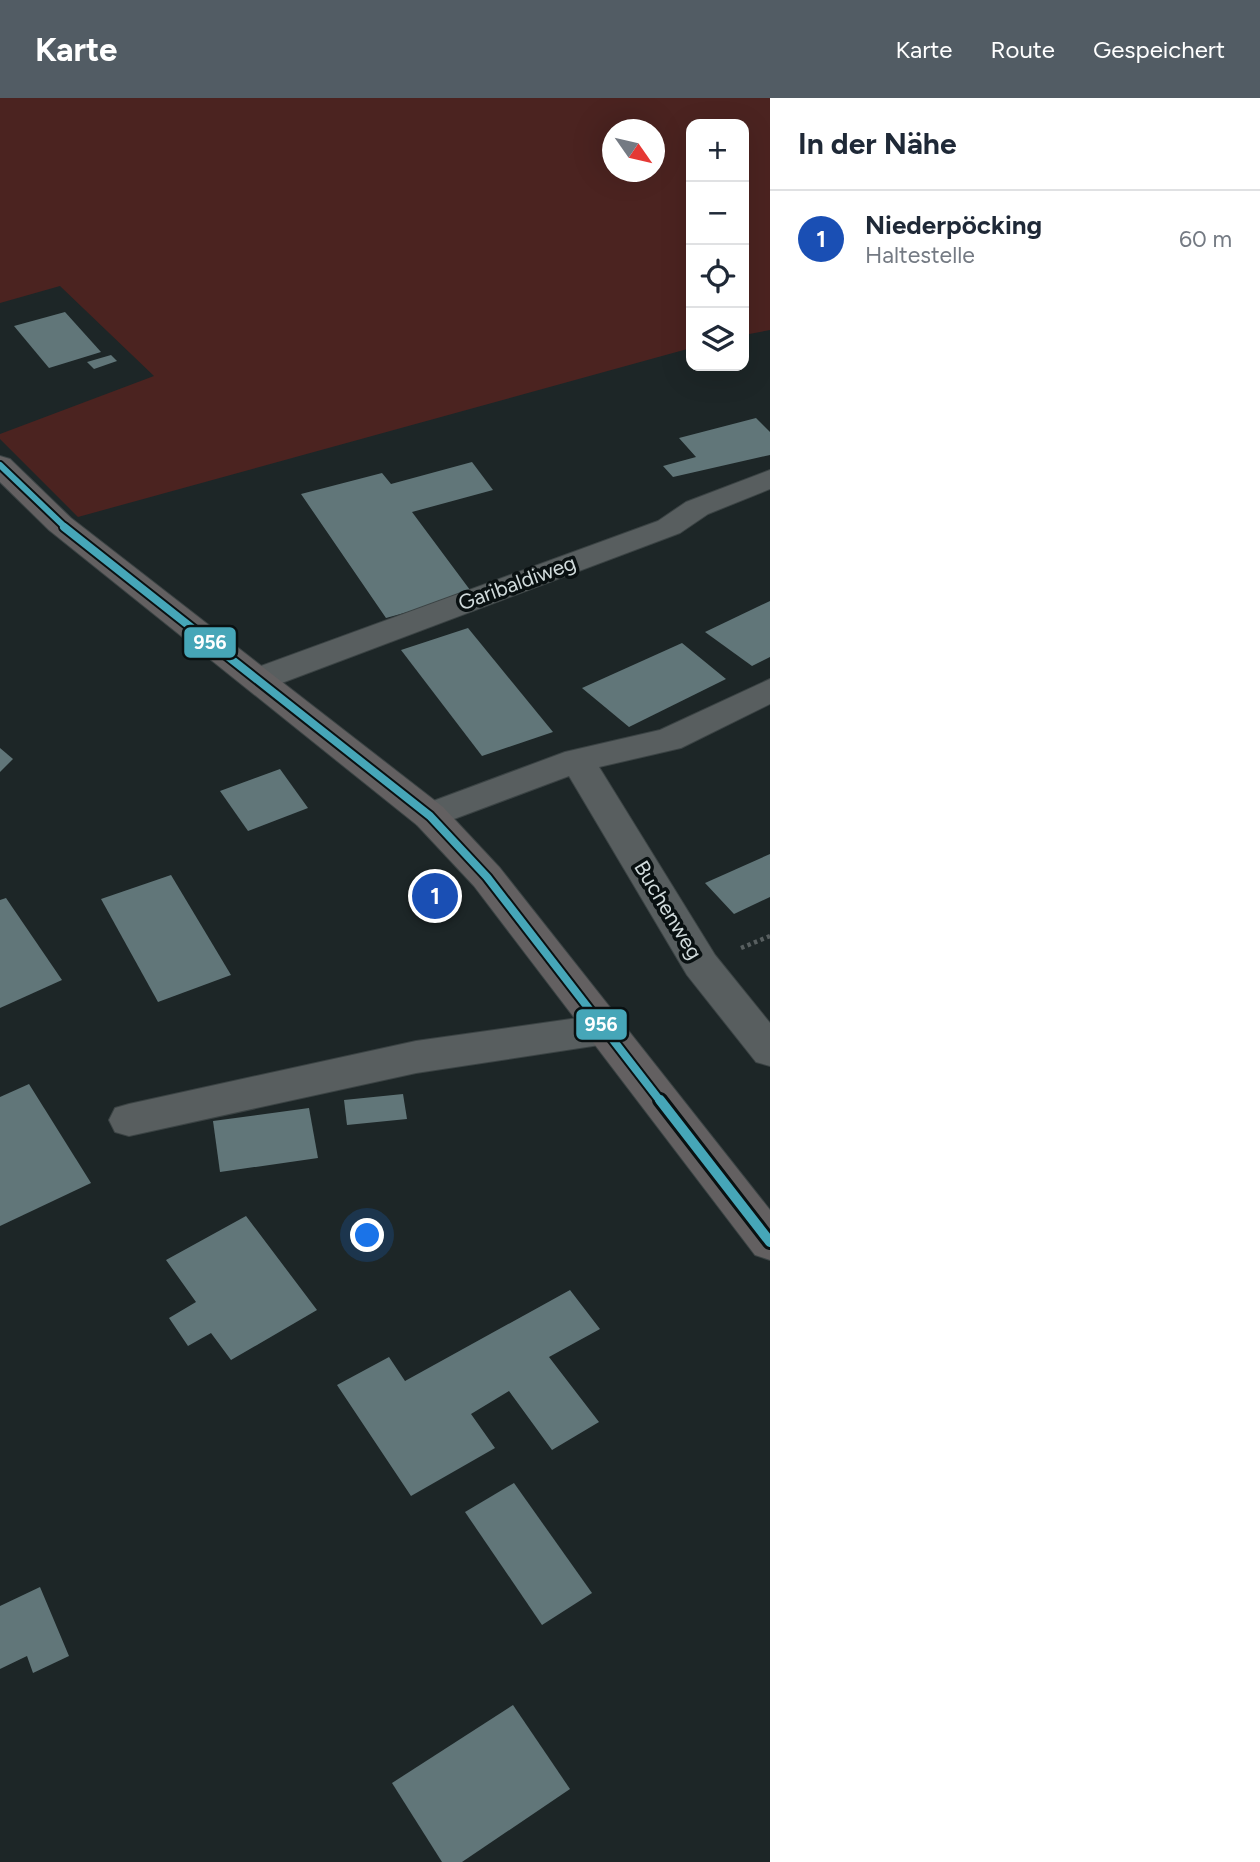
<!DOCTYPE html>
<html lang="de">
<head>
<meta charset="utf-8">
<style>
	body { margin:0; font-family:Figtree,sans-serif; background:#f6f6f7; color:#1f2937 }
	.controls { position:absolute; right:21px; top:21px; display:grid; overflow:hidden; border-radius:14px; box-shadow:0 7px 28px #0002 }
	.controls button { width:63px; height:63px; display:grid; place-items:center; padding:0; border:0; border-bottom:2px solid #e0e1e3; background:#fff; color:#1f2937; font:35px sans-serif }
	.compass { position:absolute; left:602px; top:21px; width:63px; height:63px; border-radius:50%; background:#fff; box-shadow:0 7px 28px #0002; rotate:124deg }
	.you { position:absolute; left:368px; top:1138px; width:24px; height:24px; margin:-18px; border:5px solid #fff; border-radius:50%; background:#1a73e8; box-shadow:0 0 0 10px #1a73e833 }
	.badge { display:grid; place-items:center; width:46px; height:46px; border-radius:50%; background:#525c64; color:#fff; font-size:23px; font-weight:700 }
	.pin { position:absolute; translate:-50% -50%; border:4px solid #fff; box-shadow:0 2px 7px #0006 }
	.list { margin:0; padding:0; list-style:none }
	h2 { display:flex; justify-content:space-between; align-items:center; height:91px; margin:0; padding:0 28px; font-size:30px }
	h2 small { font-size:23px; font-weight:400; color:#747a83 }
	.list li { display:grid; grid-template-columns:46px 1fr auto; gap:21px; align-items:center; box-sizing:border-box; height:98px; padding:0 28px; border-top:2px solid #e0e1e3 }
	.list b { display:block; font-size:26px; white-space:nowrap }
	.list p { margin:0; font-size:23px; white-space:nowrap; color:#747a83 }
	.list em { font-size:23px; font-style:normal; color:#747a83 }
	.icon { flex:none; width:38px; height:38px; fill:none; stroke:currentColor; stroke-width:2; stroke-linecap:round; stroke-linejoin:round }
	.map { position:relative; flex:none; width:770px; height:1764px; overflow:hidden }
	header { display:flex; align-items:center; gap:42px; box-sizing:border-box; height:98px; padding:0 35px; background:#525c64; color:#fff }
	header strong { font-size:33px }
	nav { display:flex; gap:38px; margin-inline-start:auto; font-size:24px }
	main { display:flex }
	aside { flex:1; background:#fff }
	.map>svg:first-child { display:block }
	.green { fill:#4b2320; fill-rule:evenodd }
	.building { fill:#617679 }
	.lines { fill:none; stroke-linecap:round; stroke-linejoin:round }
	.minor-casing { stroke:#3b4344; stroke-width:2 }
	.major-casing { stroke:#3b4344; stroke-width:2 }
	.path { stroke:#585f60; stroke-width:4.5; stroke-dasharray:3.5 3.5; stroke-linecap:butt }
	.minor { fill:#585e5f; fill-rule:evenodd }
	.major { fill:#636061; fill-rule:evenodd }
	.bus-1-far2-casing { stroke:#091011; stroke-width:10 }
	.bus-1-far1-casing { stroke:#091011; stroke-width:12 }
	.bus-1-casing { stroke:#091011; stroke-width:16 }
	.bus-1-far2 { stroke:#46a6b8; stroke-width:6 }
	.bus-1-far1 { stroke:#46a6b8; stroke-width:8 }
	.bus-1 { stroke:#46a6b8; stroke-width:10 }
	.labels { text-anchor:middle; stroke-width:7; stroke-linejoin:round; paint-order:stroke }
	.street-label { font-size:21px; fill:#d0dadb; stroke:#091011 }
	.line-badge { stroke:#091011; stroke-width:2.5 }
	.badge-label { font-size:19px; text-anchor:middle; font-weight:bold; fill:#fff }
</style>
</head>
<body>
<header>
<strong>Karte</strong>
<nav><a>Karte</a><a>Route</a><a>Gespeichert</a></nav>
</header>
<main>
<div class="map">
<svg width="770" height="1764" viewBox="0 0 770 1764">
	<rect width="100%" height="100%" fill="#1d2627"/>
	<!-- green -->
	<path class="green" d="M0 0H770V232L744 237V26H691V250L78 419 0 341V336L154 278 60 188 0 205ZM612 32H654V74H612Z"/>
	<!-- building -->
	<g class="building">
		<polygon points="65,214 101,254 49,270 14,228"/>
		<polygon points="111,257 117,263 94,271 87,264"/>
		<polygon points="756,320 770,334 770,357 673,379 663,368 696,359 679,340"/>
		<polygon points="472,364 493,392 412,414 473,496 386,520 301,396 382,375 391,386"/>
		<polygon points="770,503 770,559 752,568 705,534"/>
		<polygon points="468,530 553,634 482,658 401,552"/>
		<polygon points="682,545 726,581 629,629 582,590"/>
		<polygon points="0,650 13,661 0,674"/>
		<polygon points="280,671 308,710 248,733 220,693"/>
		<polygon points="770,756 770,799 734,816 705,785"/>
		<polygon points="171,777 231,877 158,904 101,801"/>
		<polygon points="6,800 62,882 0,910 0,802"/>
		<polygon points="29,986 91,1085 0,1128 0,999"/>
		<polygon points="403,996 407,1021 347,1027 344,1002"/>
		<polygon points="309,1010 318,1060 220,1074 213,1023"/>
		<polygon points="246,1118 317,1212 231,1262 211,1235 188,1248 169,1220 196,1204 166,1162"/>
		<polygon points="570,1192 600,1231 549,1259 599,1324 552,1352 509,1293 471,1316 495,1350 411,1398 337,1287 389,1259 405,1283"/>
		<polygon points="514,1385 592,1495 542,1527 465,1414"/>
		<polygon points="40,1489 69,1558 33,1575 27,1558 0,1571 0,1508"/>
		<polygon points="513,1607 570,1691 462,1764 442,1764 392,1685"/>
	</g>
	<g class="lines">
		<!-- minor casing -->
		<g class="minor-casing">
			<g id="minor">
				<polygon points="770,372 770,391 708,416 680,435 271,589 259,592 247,589 242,581 247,573 658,423 686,404"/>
				<polygon points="770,581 770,606 681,650 599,669 715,857 770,925 770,968 756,964 687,877 569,678 430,730 417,727 412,718 417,709 565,654 660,632"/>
				<polygon points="606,916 620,920 626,931 620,942 606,946 416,975 129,1038 115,1034 109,1022 115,1010 129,1006 416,943"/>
			</g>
		</g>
		<!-- major casing -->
		<g class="major-casing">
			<polygon id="major" points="0,358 10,361 71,420 443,709 500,770 770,1112 770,1162 755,1157 474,788 417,727 49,432 0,384"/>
		</g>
		<!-- path -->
		<polyline class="path" points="741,850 770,838"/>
		<!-- minor -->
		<use href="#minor" class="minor"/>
		<!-- major -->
		<use href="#major" class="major"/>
		<!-- bus-1-far2 casing -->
		<g class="bus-1-far2-casing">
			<polyline id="bus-1-far2" points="0,367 67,431"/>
		</g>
		<!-- bus-1-far1 casing -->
		<g class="bus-1-far1-casing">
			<polyline id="bus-1-far1" points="64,429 430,718 487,779 661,1004"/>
		</g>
		<!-- bus-1 casing -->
		<g class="bus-1-casing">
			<polyline id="bus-1" points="660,1002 770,1144"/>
		</g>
		<!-- bus-1-far2 -->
		<use href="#bus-1-far2" class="bus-1-far2"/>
		<!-- bus-1-far1 -->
		<use href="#bus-1-far1" class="bus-1-far1"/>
		<!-- bus-1 -->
		<use href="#bus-1" class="bus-1"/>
	</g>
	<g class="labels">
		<!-- street labels -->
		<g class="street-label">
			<text transform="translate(517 485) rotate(-20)" y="7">Garibaldiweg</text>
			<text transform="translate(668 812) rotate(59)" y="7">Buchenweg</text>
		</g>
	</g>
	<g class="line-badge">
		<rect x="183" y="528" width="54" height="33" rx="7" fill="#46a6b8"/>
		<rect x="575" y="910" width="53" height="33" rx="7" fill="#46a6b8"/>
	</g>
	<g class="badge-label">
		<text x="210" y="551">956</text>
		<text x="601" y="933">956</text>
	</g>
</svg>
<div class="controls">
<button>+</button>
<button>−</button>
<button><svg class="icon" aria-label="locate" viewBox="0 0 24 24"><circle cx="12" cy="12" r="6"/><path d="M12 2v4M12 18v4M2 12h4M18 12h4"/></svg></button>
<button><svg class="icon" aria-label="layers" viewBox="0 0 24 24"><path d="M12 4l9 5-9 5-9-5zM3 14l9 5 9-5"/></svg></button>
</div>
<svg class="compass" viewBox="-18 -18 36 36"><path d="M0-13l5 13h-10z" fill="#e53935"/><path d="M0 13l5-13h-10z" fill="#747a83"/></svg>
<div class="you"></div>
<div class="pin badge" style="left:435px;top:798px;background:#1a4fb4">1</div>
</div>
<aside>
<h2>In der Nähe<small></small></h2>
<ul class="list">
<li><span class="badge" style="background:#1a4fb4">1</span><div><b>Niederpöcking</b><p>Haltestelle</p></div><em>60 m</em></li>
</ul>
</aside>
</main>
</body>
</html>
